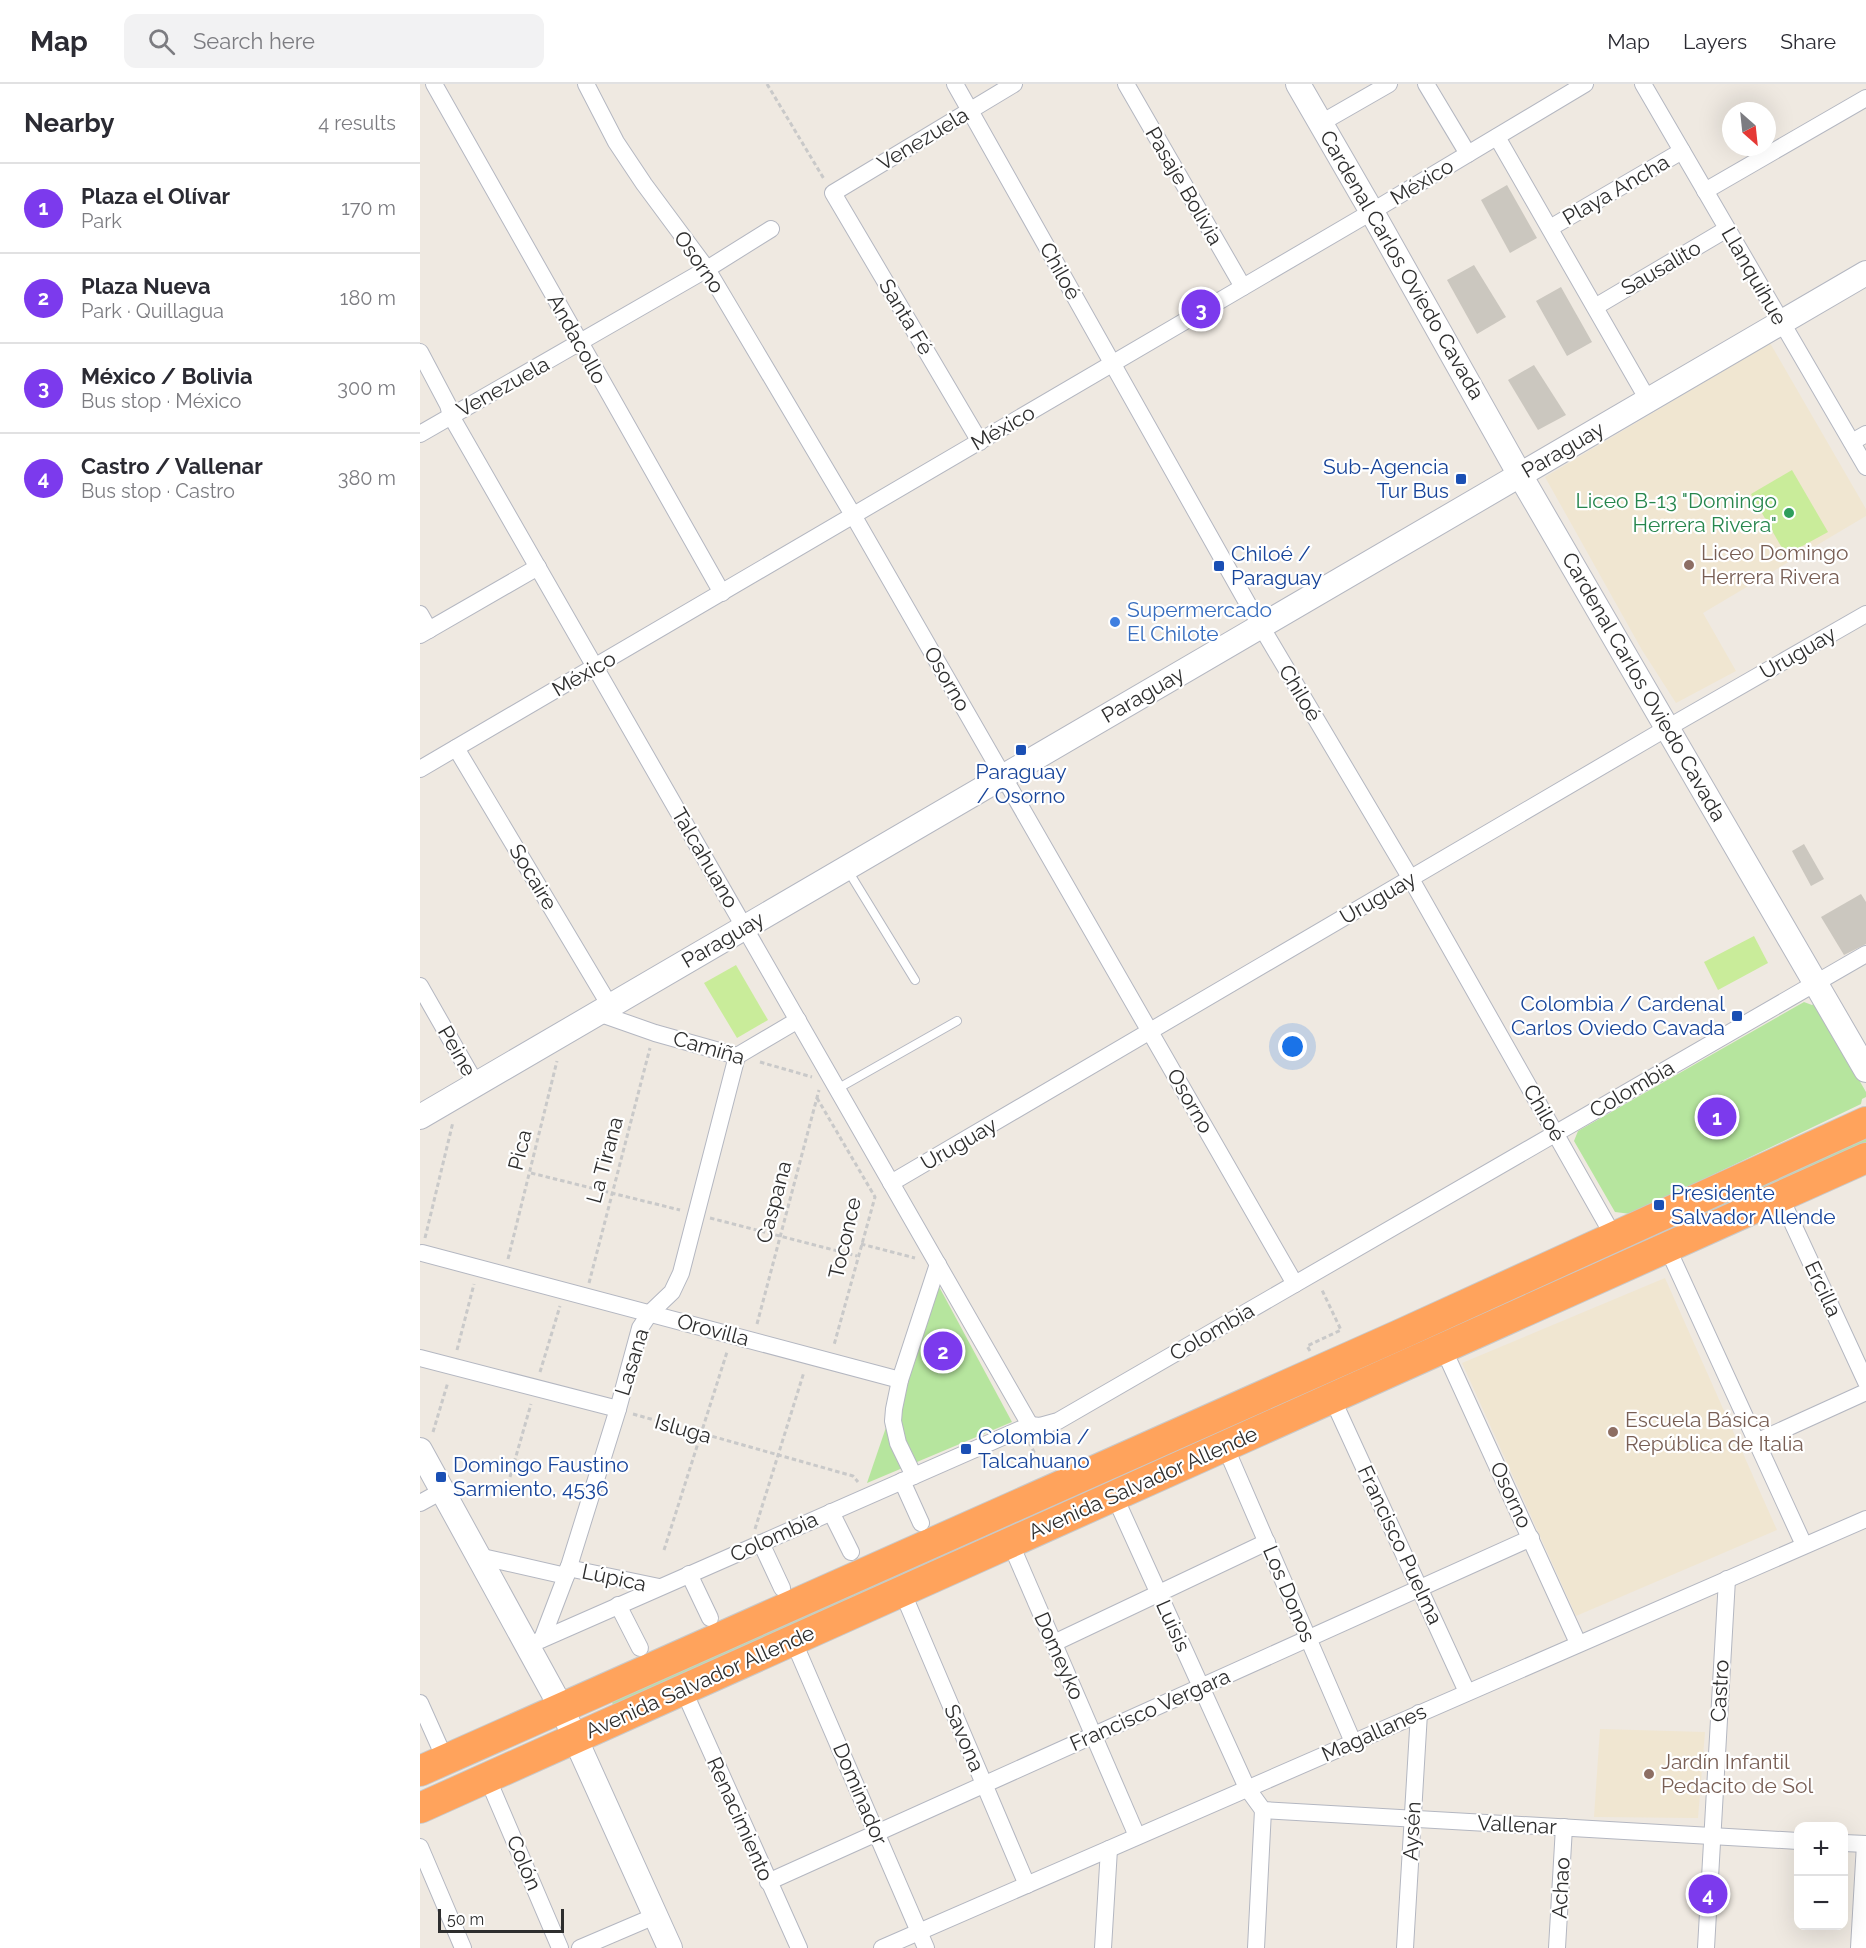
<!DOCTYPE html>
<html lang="en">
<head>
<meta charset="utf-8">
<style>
	body { margin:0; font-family:Raleway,sans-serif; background:#f2f2f3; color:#2b2b33 }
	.controls { position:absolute; right:18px; bottom:18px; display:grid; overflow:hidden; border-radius:12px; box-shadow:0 6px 24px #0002 }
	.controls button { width:54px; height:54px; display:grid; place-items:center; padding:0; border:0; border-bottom:2px solid #e1e1e2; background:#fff; color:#2b2b33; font:30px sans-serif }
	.compass { position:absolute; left:1302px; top:18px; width:54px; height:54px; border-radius:50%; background:#fff; box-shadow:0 6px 24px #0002; rotate:153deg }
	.scale { position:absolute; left:18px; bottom:15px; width:126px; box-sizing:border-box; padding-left:6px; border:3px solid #2e2e2e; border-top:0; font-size:16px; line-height:21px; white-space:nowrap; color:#2e2e2e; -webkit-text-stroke:4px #fff; paint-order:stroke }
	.you { position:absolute; left:873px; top:963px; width:21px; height:21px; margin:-15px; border:4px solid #fff; border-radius:50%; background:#1a73e8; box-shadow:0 0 0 9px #1a73e833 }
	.badge { display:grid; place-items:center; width:39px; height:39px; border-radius:50%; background:#7c3aed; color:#fff; font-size:20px; font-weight:700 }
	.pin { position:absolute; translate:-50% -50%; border:3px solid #fff; box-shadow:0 2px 6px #0006 }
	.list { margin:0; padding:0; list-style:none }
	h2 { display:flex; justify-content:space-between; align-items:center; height:78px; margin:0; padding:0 24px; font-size:26px }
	h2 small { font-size:20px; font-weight:400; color:#7c7c81 }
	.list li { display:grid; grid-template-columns:39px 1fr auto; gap:18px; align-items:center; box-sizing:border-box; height:90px; padding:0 24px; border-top:2px solid #e1e1e2 }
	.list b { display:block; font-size:22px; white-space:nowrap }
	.list p { margin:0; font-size:20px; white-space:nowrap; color:#7c7c81 }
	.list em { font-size:20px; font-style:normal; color:#7c7c81 }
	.icon { flex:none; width:33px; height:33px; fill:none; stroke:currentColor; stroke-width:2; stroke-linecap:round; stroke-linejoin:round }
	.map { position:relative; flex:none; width:1446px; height:1864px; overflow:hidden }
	header { display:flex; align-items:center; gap:36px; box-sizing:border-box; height:84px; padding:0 30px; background:#fff; border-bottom:2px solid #e1e1e2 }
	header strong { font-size:28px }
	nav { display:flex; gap:33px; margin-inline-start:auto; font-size:21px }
	.search { width:420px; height:54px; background:#f2f2f3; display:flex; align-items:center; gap:15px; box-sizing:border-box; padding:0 21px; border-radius:12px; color:#7c7c81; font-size:22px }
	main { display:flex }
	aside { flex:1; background:#fff }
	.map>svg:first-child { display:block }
	.education { fill:#f0e6d1 }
	.green { fill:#b6e59e }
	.pitch { fill:#c9ec9a }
	.building { fill:#cbc7bf }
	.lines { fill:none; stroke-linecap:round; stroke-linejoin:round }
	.lane-casing { stroke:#b4b7c1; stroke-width:10 }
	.street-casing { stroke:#b4b7c1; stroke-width:18 }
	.secondary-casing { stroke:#b4b7c1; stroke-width:26 }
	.highway-casing { stroke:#c9c9c9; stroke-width:32 }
	.path { stroke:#c9c9c9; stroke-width:3; stroke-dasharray:4.5 3; stroke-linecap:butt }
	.lane { stroke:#fff; stroke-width:8 }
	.street { stroke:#fff; stroke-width:16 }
	.secondary { stroke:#fff; stroke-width:24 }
	.highway { stroke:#ffa35c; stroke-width:30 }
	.transit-dot { fill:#1a4fb4; stroke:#fff; stroke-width:2 }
	.leisure-dot { fill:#2e9e5b; stroke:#fff; stroke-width:2 }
	.education-dot { fill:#8d6e63; stroke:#fff; stroke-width:2 }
	.shop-dot { fill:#3f7fe0; stroke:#fff; stroke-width:2 }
	.labels { text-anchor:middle; stroke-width:4.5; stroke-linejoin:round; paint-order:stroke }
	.street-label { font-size:21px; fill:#2e2e2e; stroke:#fff }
	.transit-label { font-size:21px; fill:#164399; stroke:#fff; text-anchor:start }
	.leisure-label { font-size:21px; fill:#27864d; stroke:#fff; text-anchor:end }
	.education-label { font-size:21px; fill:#785e54; stroke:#fff; text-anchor:start }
	.shop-label { font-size:21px; fill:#366cbe; stroke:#fff; text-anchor:start }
</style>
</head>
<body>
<header>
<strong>Map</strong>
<div class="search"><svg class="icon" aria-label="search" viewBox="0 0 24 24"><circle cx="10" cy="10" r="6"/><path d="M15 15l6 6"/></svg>Search here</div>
<nav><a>Map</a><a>Layers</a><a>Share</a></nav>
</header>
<main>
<aside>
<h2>Nearby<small>4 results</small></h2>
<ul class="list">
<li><span class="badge">1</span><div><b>Plaza el Olívar</b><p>Park</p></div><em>170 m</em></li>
<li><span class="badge">2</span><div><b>Plaza Nueva</b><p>Park · Quillagua</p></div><em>180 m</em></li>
<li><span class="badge">3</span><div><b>México / Bolivia</b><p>Bus stop · México</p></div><em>300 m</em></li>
<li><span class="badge">4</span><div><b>Castro / Vallenar</b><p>Bus stop · Castro</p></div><em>380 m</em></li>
</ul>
</aside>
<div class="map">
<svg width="1446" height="1864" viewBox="0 0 1446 1864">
	<rect width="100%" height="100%" fill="#efe9e1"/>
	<!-- education -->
	<g class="education">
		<polygon points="1350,259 1446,425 1446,432 1283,529 1316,587 1256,619 1222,566 1125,393"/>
		<polygon points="1245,1194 1357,1446 1156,1532 1042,1279"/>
		<polygon points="1180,1645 1285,1648 1278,1734 1174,1733"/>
	</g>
	<!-- green -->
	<g class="green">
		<polygon points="1384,918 1392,921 1395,919 1446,1008 1446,1013 1442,1015 1441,1020 1211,1130 1195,1128 1154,1057 1158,1047"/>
		<polygon points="1446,1053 1446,1062 194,1623 190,1614"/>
		<polygon points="516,1197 592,1338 447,1399"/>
	</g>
	<!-- pitch -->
	<g class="pitch">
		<polygon points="1372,386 1408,448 1366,471 1331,410"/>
		<polygon points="1334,852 1348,879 1298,906 1284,878"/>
		<polygon points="316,881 348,936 317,954 284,899"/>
	</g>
	<!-- building -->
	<g class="building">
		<polygon points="1087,101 1117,154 1090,169 1061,116"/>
		<polygon points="1054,181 1086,233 1057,250 1027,196"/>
		<polygon points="1141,203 1172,258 1147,272 1116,217"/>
		<polygon points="1114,281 1146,331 1118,346 1088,296"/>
		<polygon points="1384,760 1404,795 1391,802 1372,767"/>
		<polygon points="1441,810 1446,818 1446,860 1424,871 1401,833"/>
	</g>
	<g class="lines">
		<!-- lane casing -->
		<g class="lane-casing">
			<g id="lane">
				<polyline points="427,785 495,896"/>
				<polyline points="417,1005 537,937"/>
			</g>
		</g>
		<!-- street casing -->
		<g class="street-casing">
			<g id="street">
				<polyline points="14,0 302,509"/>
				<polyline points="166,0 196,58 224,100 287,185 433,431 875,1200"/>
				<polyline points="535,0 829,522 991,795 1194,1153"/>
				<polyline points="706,0 823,203"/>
				<polyline points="1006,0 1048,70"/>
				<polyline points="1223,0 1446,383"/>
				<polyline points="901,39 969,0"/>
				<polyline points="1077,53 1228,316"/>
				<polyline points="1285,107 1446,14"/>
				<polyline points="1130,144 1262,67"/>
				<polyline points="1175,223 1307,145"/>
				<polyline points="0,268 28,321 31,332 610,1341"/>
				<polyline points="0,350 287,185 351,145"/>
				<polyline points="560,358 413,109 594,0"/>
				<polyline points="1432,358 1446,350"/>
				<polyline points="0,530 9,546"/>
				<polyline points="0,551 118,483"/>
				<polyline points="36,664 190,922"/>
				<polyline points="0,685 941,134 1165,0"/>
				<polyline points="0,902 56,1000"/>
				<polyline points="178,929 235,949 317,972"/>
				<polyline points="471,1099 1235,651 1446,530"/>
				<polyline points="1360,1112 1446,1298"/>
				<polyline points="1247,1163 1384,1461"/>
				<polyline points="2,1169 480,1296"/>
				<polyline points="1023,1264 1158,1559"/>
				<polyline points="0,1274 198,1325"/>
				<polyline points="912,1314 1047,1608"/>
				<polyline points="1336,1358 1446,1308"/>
				<polyline points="805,1362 933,1658"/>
				<polyline points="494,1392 478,1359 473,1337 474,1325 480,1296 518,1180"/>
				<polyline points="482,1397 501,1439"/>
				<polyline points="694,1411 827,1704 843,1726 1378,1757"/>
				<polyline points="0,1419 22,1407"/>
				<polyline points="411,1428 431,1468"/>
				<polyline points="590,1458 717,1752"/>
				<polyline points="341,1459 362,1504"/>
				<polyline points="58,1472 146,1492"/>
				<polyline points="148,1484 239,1503"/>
				<polyline points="269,1490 290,1534"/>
				<polyline points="482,1507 607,1801"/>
				<polyline points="198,1521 220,1564"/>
				<polyline points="122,1555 146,1492 198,1325 220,1244 230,1229 252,1208 261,1189 317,972 378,936"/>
				<polyline points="373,1556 506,1864"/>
				<polyline points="634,1559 847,1458"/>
				<polyline points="107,1562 610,1341 620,1342 638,1337 1446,870"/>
				<polyline points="263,1605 379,1864"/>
				<polyline points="0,1619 25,1675"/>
				<polyline points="67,1693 140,1864"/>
				<polyline points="1424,1759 1446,1760"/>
				<polyline points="0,1763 43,1864"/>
				<polyline points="348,1798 1111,1454"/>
				<polyline points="160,1864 235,1832"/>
				<polyline points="462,1864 1446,1435"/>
				<polyline points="683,1864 689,1765"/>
				<polyline points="836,1864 843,1726"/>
				<polyline points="985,1864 999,1629"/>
				<polyline points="1137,1864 1144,1743"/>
				<polyline points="1286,1864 1307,1495"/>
				<polyline points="1439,1864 1445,1760"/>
			</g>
		</g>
		<!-- secondary casing -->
		<g class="secondary-casing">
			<g id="secondary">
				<polyline points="878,0 952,128 1100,391 1446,986"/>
				<polyline points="0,1033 1446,189"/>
				<polyline points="0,1366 141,1623 250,1864"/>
			</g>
		</g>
		<!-- highway casing -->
		<g class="highway-casing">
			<g id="highway">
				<polyline points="0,1687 979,1251 1446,1038"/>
				<polyline points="0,1724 1446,1074"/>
			</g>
		</g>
		<!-- path -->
		<g class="path">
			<polyline points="347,0 404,95"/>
			<polyline points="340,978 392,993"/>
			<polyline points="397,1014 455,1113 414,1261"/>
			<polyline points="111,1089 260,1126"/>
			<polyline points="290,1134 437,1172"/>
			<polyline points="5,1154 33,1038"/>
			<polyline points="441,1160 495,1174"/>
			<polyline points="88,1175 137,977"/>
			<polyline points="169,1199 230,964"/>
			<polyline points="337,1240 399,1006"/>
			<polyline points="37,1266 54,1200"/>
			<polyline points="890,1267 887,1262 921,1246 901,1204"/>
			<polyline points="120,1288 140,1222"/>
			<polyline points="213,1330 433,1392 438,1398"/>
			<polyline points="13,1348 28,1298"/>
			<polyline points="609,1358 622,1384"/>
			<polyline points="90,1393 111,1320"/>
			<polyline points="335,1445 384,1288"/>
			<polyline points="244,1466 307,1268"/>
		</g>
		<!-- lane -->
		<use href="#lane" class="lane"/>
		<!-- street -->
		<use href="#street" class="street"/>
		<!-- secondary -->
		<use href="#secondary" class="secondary"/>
		<!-- highway -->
		<use href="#highway" class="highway"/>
	</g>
	<!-- markers -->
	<g class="transit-dot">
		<rect x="1035" y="389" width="12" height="12" rx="3"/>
		<rect x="793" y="476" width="12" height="12" rx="3"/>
		<rect x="595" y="660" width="12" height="12" rx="3"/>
		<rect x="1311" y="926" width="12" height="12" rx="3"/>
		<rect x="1233" y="1115" width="12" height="12" rx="3"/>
		<rect x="540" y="1359" width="12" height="12" rx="3"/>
		<rect x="15" y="1387" width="12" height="12" rx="3"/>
	</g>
	<circle class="leisure-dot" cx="1369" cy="429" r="6"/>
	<g class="education-dot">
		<circle cx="1269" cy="481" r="6"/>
		<circle cx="1193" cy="1348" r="6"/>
		<circle cx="1229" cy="1690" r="6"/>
	</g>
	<circle class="shop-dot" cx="695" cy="538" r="6"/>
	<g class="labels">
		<!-- street labels -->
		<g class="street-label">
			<text transform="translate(503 55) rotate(-31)" y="7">Venezuela</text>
			<text transform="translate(1002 98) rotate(-31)" y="7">México</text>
			<text transform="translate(764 102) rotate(60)" y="7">Pasaje Bolivia</text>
			<text transform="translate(1196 106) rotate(-30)" y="7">Playa Ancha</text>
			<text transform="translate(279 178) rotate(55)" y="7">Osorno</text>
			<text transform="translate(982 181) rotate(60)" y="7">Cardenal Carlos Oviedo Cavada</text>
			<text transform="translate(1241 184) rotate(-30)" y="7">Sausalito</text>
			<text transform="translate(640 187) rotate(61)" y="7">Chiloé</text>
			<text transform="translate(1334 192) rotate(60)" y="7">Llanquihue</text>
			<text transform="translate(486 233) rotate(59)" y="7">Santa Fé</text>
			<text transform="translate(157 255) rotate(61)" y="7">Andacollo</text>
			<text transform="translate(83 303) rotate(-29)" y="7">Venezuela</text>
			<text transform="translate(583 344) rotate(-30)" y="7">México</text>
			<text transform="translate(1143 366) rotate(-30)" y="7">Paraguay</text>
			<text transform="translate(1378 569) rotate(-30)" y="7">Uruguay</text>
			<text transform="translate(164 590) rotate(-30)" y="7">México</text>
			<text transform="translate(527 595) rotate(60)" y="7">Osorno</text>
			<text transform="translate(1224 603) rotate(60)" y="7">Cardenal Carlos Oviedo Cavada</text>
			<text transform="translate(880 609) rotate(59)" y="7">Chiloé</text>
			<text transform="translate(723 611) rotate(-30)" y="7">Paraguay</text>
			<text transform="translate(285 774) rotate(60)" y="7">Talcahuano</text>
			<text transform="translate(113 793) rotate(59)" y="7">Socaire</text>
			<text transform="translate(958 814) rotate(-30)" y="7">Uruguay</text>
			<text transform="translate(303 856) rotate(-30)" y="7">Paraguay</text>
			<text transform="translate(289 964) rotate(16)" y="7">Camiña</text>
			<text transform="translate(37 967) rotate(60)" y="7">Peine</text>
			<text transform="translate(1212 1005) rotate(-30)" y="7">Colombia</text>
			<text transform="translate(770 1017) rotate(60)" y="7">Osorno</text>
			<text transform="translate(1124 1029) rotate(60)" y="7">Chiloé</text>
			<text transform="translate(539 1060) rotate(-30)" y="7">Uruguay</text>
			<text transform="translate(100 1066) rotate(-76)" y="7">Pica</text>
			<text transform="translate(185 1076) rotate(-75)" y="7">La Tirana</text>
			<text transform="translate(354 1118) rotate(-75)" y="7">Caspana</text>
			<text transform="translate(425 1154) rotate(-77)" y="7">Toconce</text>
			<text transform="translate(1403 1205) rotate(65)" y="7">Ercilla</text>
			<text transform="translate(293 1246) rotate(15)" y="7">Orovilla</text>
			<text transform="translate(792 1248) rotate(-30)" y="7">Colombia</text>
			<text transform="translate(212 1278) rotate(-73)" y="7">Lasana</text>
			<text transform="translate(263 1345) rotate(16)" y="7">Isluga</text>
			<text transform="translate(723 1399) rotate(-24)" y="7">Avenida Salvador Allende</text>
			<text transform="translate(1091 1411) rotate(65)" y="7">Osorno</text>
			<text transform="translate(354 1453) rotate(-24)" y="7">Colombia</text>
			<text transform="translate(980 1461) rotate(65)" y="7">Francisco Puelma</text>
			<text transform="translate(194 1494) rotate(12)" y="7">Lúpica</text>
			<text transform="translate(869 1510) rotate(67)" y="7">Los Donos</text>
			<text transform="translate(753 1542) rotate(66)" y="7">Luisis</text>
			<text transform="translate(639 1572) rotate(66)" y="7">Domeyko</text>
			<text transform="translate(280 1598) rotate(-24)" y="7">Avenida Salvador Allende</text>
			<text transform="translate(1300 1607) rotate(-87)" y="7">Castro</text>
			<text transform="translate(730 1626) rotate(-24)" y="7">Francisco Vergara</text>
			<text transform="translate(954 1649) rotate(-24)" y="7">Magallanes</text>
			<text transform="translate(544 1654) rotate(67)" y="7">Savona</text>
			<text transform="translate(440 1710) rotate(67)" y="7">Dominador</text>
			<text transform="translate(320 1735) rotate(66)" y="7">Renacimiento</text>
			<text transform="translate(1097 1741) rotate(3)" y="7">Vallenar</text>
			<text transform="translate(992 1747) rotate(-87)" y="7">Aysén</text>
			<text transform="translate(104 1779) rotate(67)" y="7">Colón</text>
			<text transform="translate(1141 1804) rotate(-87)" y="7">Achao</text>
		</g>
		<!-- transit labels -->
		<g class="transit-label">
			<text x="1029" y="390" text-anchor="end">Sub-Agencia<tspan x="1029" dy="24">Tur Bus</tspan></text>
			<text x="811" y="477">Chiloé /<tspan x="811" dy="24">Paraguay</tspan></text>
			<text x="601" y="695" text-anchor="middle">Paraguay<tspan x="601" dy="24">/ Osorno</tspan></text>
			<text x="1305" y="927" text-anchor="end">Colombia / Cardenal<tspan x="1305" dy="24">Carlos Oviedo Cavada</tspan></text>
			<text x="1251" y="1116">Presidente<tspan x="1251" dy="24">Salvador Allende</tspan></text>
			<text x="558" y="1360">Colombia /<tspan x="558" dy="24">Talcahuano</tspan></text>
			<text x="33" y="1388">Domingo Faustino<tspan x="33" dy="24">Sarmiento, 4536</tspan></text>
		</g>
		<!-- leisure labels -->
		<g class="leisure-label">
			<text x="1357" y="424">Liceo B-13 "Domingo<tspan x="1357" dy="24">Herrera Rivera"</tspan></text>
		</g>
		<!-- education labels -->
		<g class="education-label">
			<text x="1281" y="476">Liceo Domingo<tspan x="1281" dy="24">Herrera Rivera</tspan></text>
			<text x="1205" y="1343">Escuela Básica<tspan x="1205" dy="24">República de Italia</tspan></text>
			<text x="1241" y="1685">Jardín Infantil<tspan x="1241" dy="24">Pedacito de Sol</tspan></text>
		</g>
		<!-- shop labels -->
		<g class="shop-label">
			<text x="707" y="533">Supermercado<tspan x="707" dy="24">El Chilote</tspan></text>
		</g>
	</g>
</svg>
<div class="controls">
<button>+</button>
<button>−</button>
</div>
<svg class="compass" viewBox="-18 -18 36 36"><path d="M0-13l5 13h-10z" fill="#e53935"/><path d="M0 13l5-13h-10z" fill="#7c7c81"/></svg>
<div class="scale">50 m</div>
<div class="you"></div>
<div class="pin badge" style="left:1297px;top:1033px">1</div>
<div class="pin badge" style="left:523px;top:1267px">2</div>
<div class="pin badge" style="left:781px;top:225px">3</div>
<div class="pin badge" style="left:1288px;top:1810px">4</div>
</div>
</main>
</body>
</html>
